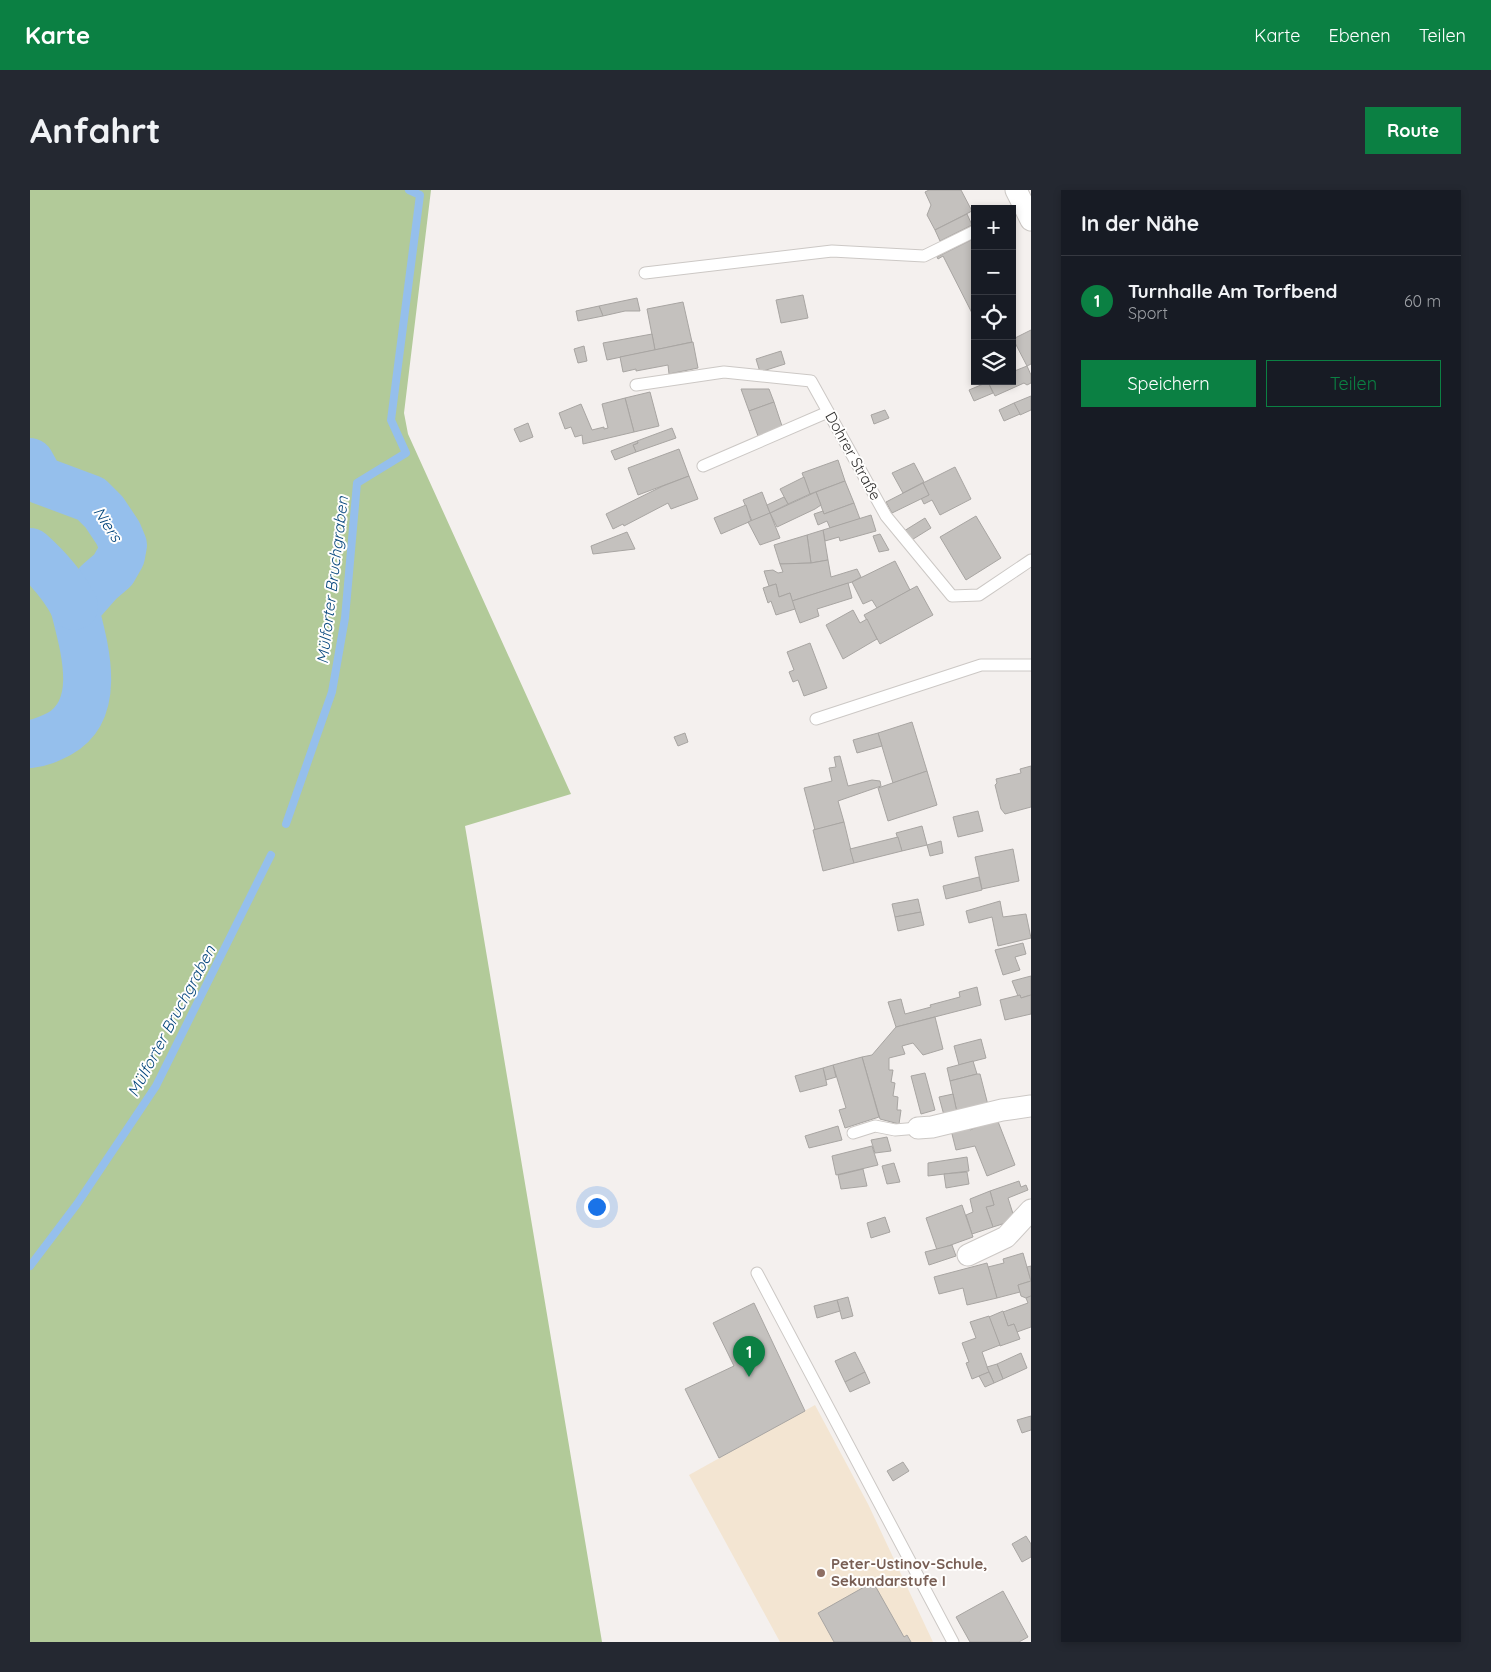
<!DOCTYPE html>
<html lang="de">
<head>
<meta charset="utf-8">
<style>
	body { margin:0; font-family:Quicksand,sans-serif; background:#242831; color:#f1f3f6 }
	.controls { position:absolute; right:15px; top:15px; display:grid; overflow:hidden; border-radius:0px; box-shadow:0 2px 8px #0003 }
	.controls button { width:45px; height:45px; display:grid; place-items:center; padding:0; border:0; border-bottom:1px solid #363941; background:#171b24; color:#f1f3f6; font:25px sans-serif }
	.you { position:absolute; left:566px; top:1016px; width:18px; height:18px; margin:-12px; border:4px solid #fff; border-radius:50%; background:#1a73e8; box-shadow:0 0 0 8px #1a73e833 }
	.badge { display:grid; place-items:center; width:32px; height:32px; border-radius:50%; background:#0b8043; color:#fff; font-size:16px; font-weight:700 }
	.pin { position:absolute; translate:-50% -41px; filter:drop-shadow(0 1px 2px #0008) }
	.pin::after { content:''; position:absolute; top:26px; width:18px; height:15px; background:inherit; clip-path:polygon(0 0,100% 0,50% 100%) }
	.list { margin:0; padding:0; list-style:none }
	h2 { display:flex; justify-content:space-between; align-items:center; height:65px; margin:0; padding:0 20px; font-size:21px }
	h2 small { font-size:16px; font-weight:400; color:#9ea1a6 }
	.list li { display:grid; grid-template-columns:32px 1fr auto; gap:15px; align-items:center; box-sizing:border-box; height:90px; padding:0 20px; border-top:1px solid #363941 }
	.list b { display:block; font-size:19px; white-space:nowrap }
	.list p { margin:0; font-size:16px; white-space:nowrap; color:#9ea1a6 }
	.list em { font-size:16px; font-style:normal; color:#9ea1a6 }
	.actions { display:flex; gap:10px; padding:15px 20px }
	.actions a { flex:1; padding:11px 0; border:1px solid #0b8043; border-radius:0px; text-align:center; font-size:18px; color:#0b8043 }
	.actions .main { background:#0b8043; color:#fff }
	.icon { flex:none; width:28px; height:28px; fill:none; stroke:currentColor; stroke-width:2; stroke-linecap:round; stroke-linejoin:round }
	.map { position:relative; flex:none; width:1001px; height:1452px; overflow:hidden; border-radius:0px }
	header { display:flex; align-items:center; gap:30px; box-sizing:border-box; height:70px; padding:0 25px; background:#0b8043; color:#fff }
	header strong { font-size:24px }
	nav { display:flex; gap:28px; margin-inline-start:auto; font-size:18px }
	.intro { display:flex; align-items:center; justify-content:space-between; box-sizing:border-box; height:120px; padding:0 30px }
	h1 { margin:0; font-size:35px }
	.button { padding:12px 22px; border-radius:0px; background:#0b8043; color:#fff; font-size:18px; font-weight:700 }
	main { display:flex; gap:30px; padding:0 30px }
	aside { flex:1; background:#171b24; border-radius:0px; box-shadow:0 2px 8px #0003 }
	.map>svg:first-child { display:block }
	.education { fill:#f3e5d2 }
	.green { fill:#b2ca99 }
	.lines { fill:none; stroke-linecap:round; stroke-linejoin:round }
	.stream { stroke:#95bfec; stroke-width:8 }
	.river { stroke:#95bfec; stroke-width:48 }
	.building { fill:#c4c1be; stroke:#a8a5a2 }
	.lane-casing { stroke:#ccc8c5; stroke-width:13 }
	.street-casing { stroke:#ccc8c5; stroke-width:23 }
	.lane { stroke:#fff; stroke-width:11 }
	.street { stroke:#fff; stroke-width:21 }
	.education-dot { fill:#8d6e63; stroke:#fffefd; stroke-width:2 }
	.labels { text-anchor:middle; stroke-width:4; stroke-linejoin:round; paint-order:stroke }
	.street-label { font-size:15px; fill:#2e2d2c; stroke:#fffefd }
	.education-label { font-size:15px; font-weight:bold; fill:#785e54; stroke:#fffefd; text-anchor:start }
	.water-label { font-size:16px; font-style:italic; fill:#06477d; stroke:#fffefd }
</style>
</head>
<body>
<header>
<strong>Karte</strong>
<nav><a>Karte</a><a>Ebenen</a><a>Teilen</a></nav>
</header>
<div class="intro"><h1>Anfahrt</h1><a class="button">Route</a></div>
<main>
<div class="map">
<svg width="1001" height="1452" viewBox="0 0 1001 1452">
	<rect width="100%" height="100%" fill="#f4f0ee"/>
	<!-- education -->
	<polygon class="education" points="785,1215 838,1314 903,1452 750,1452 659,1285"/>
	<!-- green -->
	<polygon class="green" points="0,0 401,0 374,223 378,244 541,604 435,636 572,1452 0,1452"/>
	<g class="lines">
		<!-- stream -->
		<g class="stream">
			<polyline points="256,634 302,502 315,428 327,293 376,263 361,230 390,5 379,0"/>
			<polyline points="0,1076 47,1014 126,896 241,665"/>
		</g>
		<!-- river -->
		<g class="river">
			<path d="M0 272 10 290 61 309 74 322 88 343 93 355 91 366 83 380 69 392 54 409 44 416C54 456 74 519 29 544 19 549 11 553 0 554"/>
			<path d="M0 362C18 378 33 395 44 416"/>
		</g>
	</g>
	<!-- building -->
	<g class="building">
		<polygon points="899,0 931,0 942,21 905,40 897,25 901,15 895,2"/>
		<polygon points="937,24 942,35 910,51 905,40"/>
		<polygon points="945,48 945,129 913,66 908,69 907,67"/>
		<polygon points="773,105 778,128 751,133 746,110"/>
		<polygon points="607,108 610,121 595,121 573,126 569,116"/>
		<polygon points="653,112 662,152 625,160 617,119"/>
		<polygon points="569,116 573,126 548,131 546,121"/>
		<polygon points="1001,140 1001,174 997,176 983,149"/>
		<polygon points="622,144 625,160 577,170 573,153"/>
		<polygon points="663,152 668,178 639,184 638,175 606,181 606,179 593,182 590,167"/>
		<polygon points="554,156 557,171 548,173 544,159"/>
		<polygon points="751,161 755,174 730,182 726,169"/>
		<polygon points="997,176 1001,185 1001,193 997,195 994,193 965,206 958,192 982,191 982,182"/>
		<polygon points="958,192 963,203 944,211 939,200"/>
		<polygon points="711,199 739,199 744,212 719,221"/>
		<polygon points="620,202 629,236 604,242 595,208"/>
		<polygon points="1001,206 1001,220 990,225 984,213"/>
		<polygon points="595,208 604,242 553,254 552,245 545,247 541,237 535,239 529,223 551,214 562,240 574,237 574,239 578,238 572,214"/>
		<polygon points="744,212 752,236 728,246 719,221"/>
		<polygon points="984,213 990,224 974,231 969,220"/>
		<polygon points="855,220 859,228 844,234 841,225"/>
		<polygon points="498,233 503,247 490,252 484,239"/>
		<polygon points="642,238 646,248 606,262 603,255 608,253 607,251"/>
		<polygon points="607,251 608,253 603,255 606,262 585,270 581,261"/>
		<polygon points="649,259 659,286 608,305 598,278"/>
		<polygon points="808,270 815,291 780,304 772,283"/>
		<polygon points="884,273 894,292 873,303 862,283"/>
		<polygon points="925,277 941,309 910,325 902,310 894,314 891,308 899,305 893,293"/>
		<polygon points="659,286 668,309 641,319 638,313 594,336 593,334 583,339 576,324 633,296"/>
		<polygon points="774,287 780,304 758,314 750,299"/>
		<polygon points="815,291 824,313 794,324 786,302"/>
		<polygon points="893,293 899,305 862,323 856,312"/>
		<polygon points="732,302 740,323 722,331 713,310"/>
		<polygon points="786,302 791,315 785,319 747,337 740,323"/>
		<polygon points="754,307 758,314 740,323 737,315"/>
		<polygon points="824,313 830,329 800,338 797,331 788,335 784,324 793,321 794,324"/>
		<polygon points="716,315 721,331 691,344 684,328"/>
		<polygon points="740,323 750,348 730,355 718,332"/>
		<polygon points="841,325 846,341 810,351 809,347 795,351 793,340"/>
		<polygon points="946,326 971,368 936,390 910,347"/>
		<polygon points="895,328 901,338 880,351 874,341"/>
		<polygon points="793,340 798,370 781,373 777,345"/>
		<polygon points="597,342 605,359 563,364 561,356"/>
		<polygon points="850,344 859,360 849,362 843,346"/>
		<polygon points="777,345 781,373 750,374 744,355"/>
		<polygon points="798,370 801,387 827,379 831,387 822,392 762,411 760,403 749,407 746,394 739,396 734,381 743,380 748,383 753,382 750,374 781,373"/>
		<polygon points="865,371 880,400 847,418 842,410 833,414 822,392"/>
		<polygon points="818,393 822,408 787,419 789,426 770,433 762,411"/>
		<polygon points="746,394 749,407 760,403 765,419 746,425 741,411 738,413 733,398"/>
		<polygon points="887,396 903,425 850,454 834,425"/>
		<polygon points="823,420 830,433 837,429 847,449 813,469 796,435"/>
		<polygon points="780,453 797,498 774,506 768,490 763,492 759,482 764,480 757,462"/>
		<polygon points="882,532 897,581 863,593 848,543"/>
		<polygon points="655,543 658,552 648,556 644,547"/>
		<polygon points="848,543 852,556 827,563 823,550"/>
		<polygon points="810,566 818,596 842,590 850,591 851,596 808,611 814,632 785,640 774,598 802,591 799,578 806,577 804,567"/>
		<polygon points="1001,576 1001,617 975,624 971,619 965,595 967,593 966,589 991,583 990,579"/>
		<polygon points="897,581 907,615 858,631 848,598"/>
		<polygon points="948,621 953,641 928,647 923,627"/>
		<polygon points="814,632 824,673 793,681 783,640"/>
		<polygon points="892,636 897,655 872,661 866,643"/>
		<polygon points="868,647 872,661 824,673 820,659"/>
		<polygon points="911,651 913,663 900,666 897,655"/>
		<polygon points="983,659 989,691 952,699 945,667"/>
		<polygon points="949,687 952,700 916,709 913,696"/>
		<polygon points="888,709 891,722 865,727 862,714"/>
		<polygon points="970,711 973,727 996,724 1001,748 968,756 962,727 939,733 936,721"/>
		<polygon points="891,722 894,735 868,741 865,727"/>
		<polygon points="993,753 996,764 985,767 990,780 973,785 965,760"/>
		<polygon points="1001,786 1001,805 991,808 990,805 988,806 982,791"/>
		<polygon points="947,797 951,815 866,837 858,812 871,809 875,824 901,817 900,815 930,807 929,802"/>
		<polygon points="990,805 991,808 1001,805 1001,824 975,830 970,810"/>
		<polygon points="905,827 913,859 893,865 883,853 872,856 875,864 859,868 859,880 863,880 861,892 865,893 863,906 868,907 867,920 871,920 869,934 850,929 832,867 842,865 866,837"/>
		<polygon points="951,849 956,868 929,875 924,856"/>
		<polygon points="832,867 849,927 815,938 809,920 816,918 803,875"/>
		<polygon points="943,871 947,884 920,891 917,878"/>
		<polygon points="803,875 806,887 796,890 793,878"/>
		<polygon points="793,878 797,895 770,902 765,886"/>
		<polygon points="895,883 905,920 891,924 881,886"/>
		<polygon points="947,884 950,884 959,919 928,927 920,891"/>
		<polygon points="923,904 928,927 915,929 909,907"/>
		<polygon points="967,929 985,975 957,986 945,956 926,960 921,940 938,936 940,940"/>
		<polygon points="808,936 812,950 779,958 775,946"/>
		<polygon points="857,947 861,961 845,963 841,950"/>
		<polygon points="842,956 848,975 806,985 802,966"/>
		<polygon points="937,967 939,981 898,986 898,973"/>
		<polygon points="864,973 870,992 857,994 852,976"/>
		<polygon points="833,979 837,996 811,999 808,985"/>
		<polygon points="937,982 939,994 916,998 914,984"/>
		<polygon points="989,991 991,997 996,995 998,1000 978,1008 985,1030 963,1037 956,1017 964,1015 960,1001"/>
		<polygon points="960,1001 964,1015 956,1017 963,1037 942,1044 936,1025 943,1022 940,1009"/>
		<polygon points="932,1015 943,1047 907,1060 896,1028"/>
		<polygon points="855,1027 860,1042 841,1048 837,1033"/>
		<polygon points="922,1055 926,1066 899,1075 895,1062"/>
		<polygon points="993,1063 1001,1091 988,1095 990,1102 967,1108 958,1077 974,1073 973,1069"/>
		<polygon points="957,1073 967,1108 937,1115 933,1098 909,1104 904,1087"/>
		<polygon points="1001,1076 1001,1106 996,1108 991,1106 988,1095 1001,1091 997,1077"/>
		<polygon points="1001,1106 1001,1137 987,1142 984,1134 978,1136 973,1122 998,1113 996,1108"/>
		<polygon points="818,1107 823,1126 812,1129 807,1110"/>
		<polygon points="807,1110 810,1121 787,1128 784,1116"/>
		<polygon points="724,1113 775,1221 689,1268 655,1199 704,1176 683,1133"/>
		<polygon points="973,1121 978,1136 984,1134 990,1149 970,1156 959,1127"/>
		<polygon points="959,1126 970,1155 952,1162 959,1182 942,1189 936,1173 939,1172 932,1153 946,1148 940,1132"/>
		<polygon points="825,1162 835,1182 815,1192 805,1171"/>
		<polygon points="991,1163 997,1178 973,1189 967,1174"/>
		<polygon points="967,1174 973,1189 964,1193 957,1177"/>
		<polygon points="835,1182 840,1193 820,1202 815,1192"/>
		<polygon points="959,1182 964,1193 955,1197 949,1186"/>
		<polygon points="1001,1226 1001,1240 992,1243 987,1230"/>
		<polygon points="873,1272 879,1281 863,1291 857,1281"/>
		<polygon points="996,1346 1001,1354 1001,1367 992,1372 982,1354"/>
		<polygon points="843,1392 874,1447 877,1445 881,1452 804,1452 788,1423"/>
		<polygon points="973,1401 998,1447 989,1452 940,1452 926,1427"/>
	</g>
	<g class="lines">
		<!-- lane casing -->
		<g class="lane-casing">
			<g id="lane">
				<polyline points="615,83 802,61 894,66 945,41"/>
				<polyline points="606,195 694,182 781,191 856,326 922,406 949,405 1001,370"/>
				<polyline points="673,276 798,222"/>
				<polyline points="786,529 951,475 1001,475"/>
				<polyline points="823,943 845,936 865,940 888,938"/>
				<polyline points="727,1083 923,1452"/>
			</g>
		</g>
		<!-- street casing -->
		<g class="street-casing">
			<g id="street">
				<polyline points="986,0 1001,30"/>
				<polyline points="888,938 902,937 972,920 1001,916"/>
				<polyline points="938,1065 976,1047 1001,1020"/>
			</g>
		</g>
		<!-- lane -->
		<use href="#lane" class="lane"/>
		<!-- street -->
		<use href="#street" class="street"/>
	</g>
	<!-- markers -->
	<circle class="education-dot" cx="791" cy="1383" r="5"/>
	<g class="labels">
		<!-- street labels -->
		<g class="street-label">
			<text transform="translate(823 266) rotate(61)" y="5">Dohrer Straße</text>
		</g>
		<!-- education labels -->
		<g class="education-label">
			<text x="801" y="1379">Peter-Ustinov-Schule,<tspan x="801" dy="17">Sekundarstufe I</tspan></text>
		</g>
		<!-- water labels -->
		<g class="water-label">
			<text transform="translate(78 334) rotate(57)" y="6">Niers</text>
			<text transform="translate(302 390) rotate(-83)" y="6">Mülforter Bruchgraben</text>
			<text transform="translate(141 831) rotate(-62)" y="6">Mülforter Bruchgraben</text>
		</g>
	</g>
</svg>
<div class="controls">
<button>+</button>
<button>−</button>
<button><svg class="icon" aria-label="locate" viewBox="0 0 24 24"><circle cx="12" cy="12" r="6"/><path d="M12 2v4M12 18v4M2 12h4M18 12h4"/></svg></button>
<button><svg class="icon" aria-label="layers" viewBox="0 0 24 24"><path d="M12 4l9 5-9 5-9-5zM3 14l9 5 9-5"/></svg></button>
</div>
<div class="you"></div>
<div class="pin badge" style="left:719px;top:1187px">1</div>
</div>
<aside>
<h2>In der Nähe<small></small></h2>
<ul class="list">
<li><span class="badge">1</span><div><b>Turnhalle Am Torfbend</b><p>Sport</p></div><em>60 m</em></li>
</ul>
<div class="actions"><a class="main">Speichern</a><a>Teilen</a></div>
</aside>
</main>
</body>
</html>
